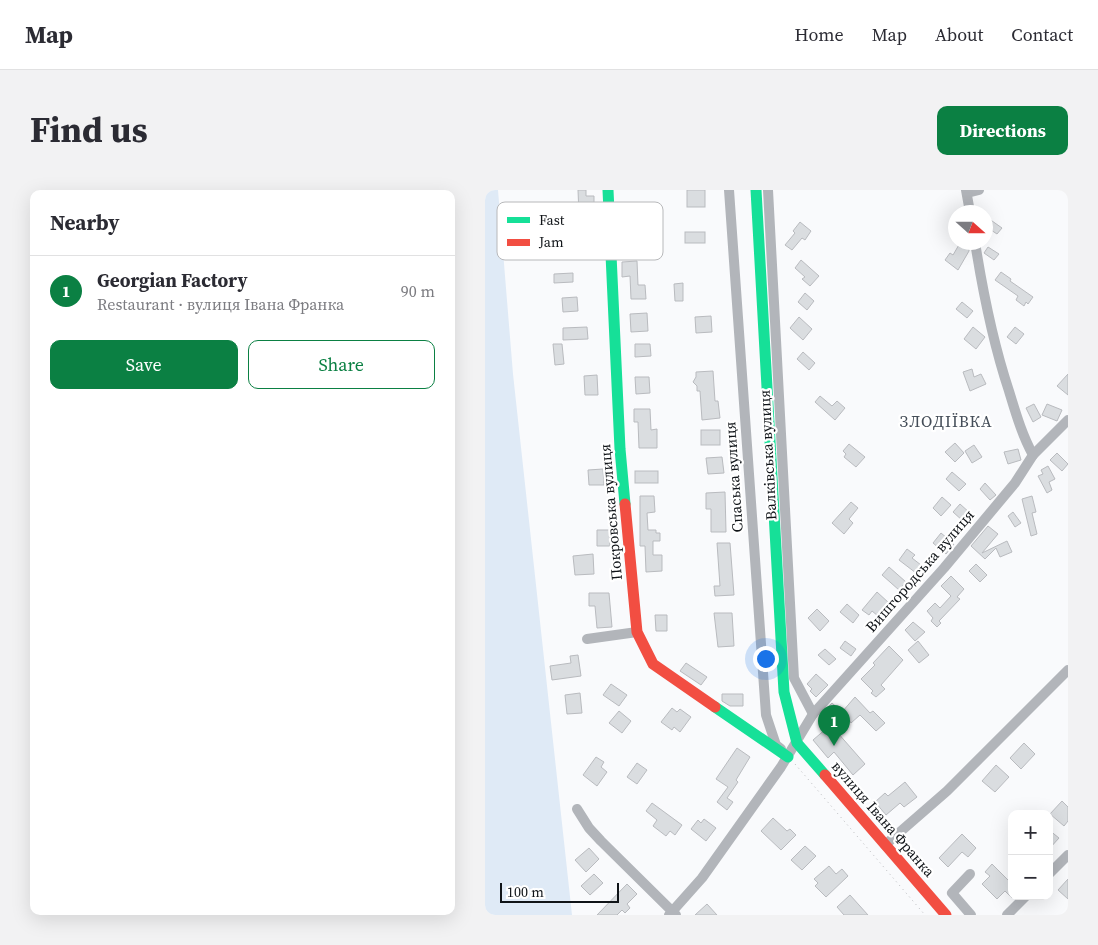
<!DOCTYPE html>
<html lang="en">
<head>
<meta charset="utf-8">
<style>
	body { margin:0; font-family:"Source Serif 4",serif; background:#f2f2f3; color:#2b2b33 }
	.controls { position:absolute; right:15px; bottom:15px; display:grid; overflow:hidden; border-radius:10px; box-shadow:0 5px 20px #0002 }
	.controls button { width:45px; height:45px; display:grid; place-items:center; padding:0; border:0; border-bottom:1px solid #e1e1e2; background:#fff; color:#2b2b33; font:25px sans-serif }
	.compass { position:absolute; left:463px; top:15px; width:45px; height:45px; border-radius:50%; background:#fff; box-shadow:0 5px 20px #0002; rotate:111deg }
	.scale { position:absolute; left:15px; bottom:12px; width:119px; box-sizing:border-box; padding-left:5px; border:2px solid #101418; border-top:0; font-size:14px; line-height:18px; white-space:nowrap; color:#101418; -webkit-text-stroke:4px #fff; paint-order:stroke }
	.you { position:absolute; left:280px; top:468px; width:18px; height:18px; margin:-12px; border:4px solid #fff; border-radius:50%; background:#1a73e8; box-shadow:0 0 0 8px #1a73e833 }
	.badge { display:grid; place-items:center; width:32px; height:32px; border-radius:50%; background:#0b8043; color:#fff; font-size:16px; font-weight:700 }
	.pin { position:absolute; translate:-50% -41px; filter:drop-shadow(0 1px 2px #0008) }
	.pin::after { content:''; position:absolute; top:26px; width:18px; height:15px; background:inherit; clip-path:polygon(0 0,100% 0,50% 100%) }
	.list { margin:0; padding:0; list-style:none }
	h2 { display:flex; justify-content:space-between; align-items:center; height:65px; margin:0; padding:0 20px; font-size:21px }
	h2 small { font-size:16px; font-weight:400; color:#7c7c81 }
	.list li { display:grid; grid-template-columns:32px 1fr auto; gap:15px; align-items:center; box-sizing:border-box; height:70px; padding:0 20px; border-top:1px solid #e1e1e2 }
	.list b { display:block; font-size:19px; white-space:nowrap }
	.list p { margin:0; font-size:16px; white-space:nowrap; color:#7c7c81 }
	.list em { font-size:16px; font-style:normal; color:#7c7c81 }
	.actions { display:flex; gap:10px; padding:15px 20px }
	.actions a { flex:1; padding:11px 0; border:1px solid #0b8043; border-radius:10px; text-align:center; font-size:18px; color:#0b8043 }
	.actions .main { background:#0b8043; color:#fff }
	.map { position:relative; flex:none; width:583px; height:725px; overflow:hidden; border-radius:10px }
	header { display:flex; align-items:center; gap:30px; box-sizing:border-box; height:70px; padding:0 25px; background:#fff; border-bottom:1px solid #e1e1e2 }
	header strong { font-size:24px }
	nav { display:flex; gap:28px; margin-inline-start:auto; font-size:18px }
	.intro { display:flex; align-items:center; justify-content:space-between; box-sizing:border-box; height:120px; padding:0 30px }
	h1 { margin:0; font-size:35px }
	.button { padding:12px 22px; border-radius:10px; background:#0b8043; color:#fff; font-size:18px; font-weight:700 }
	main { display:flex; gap:30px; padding:0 30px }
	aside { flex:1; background:#fff; border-radius:10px; box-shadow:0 5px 20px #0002 }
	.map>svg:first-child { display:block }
	.green { fill:#dfeaf6 }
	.building { fill:#dadde0; stroke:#b9bbbf }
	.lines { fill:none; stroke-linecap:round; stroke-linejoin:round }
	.path { stroke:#b8b9bc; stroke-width:1; stroke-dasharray:1 4; stroke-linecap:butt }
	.street { stroke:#b2b5ba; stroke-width:10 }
	.fast { stroke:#16e098; stroke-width:11 }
	.jam { stroke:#f24e42; stroke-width:11 }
	.labels { text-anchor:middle; stroke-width:4.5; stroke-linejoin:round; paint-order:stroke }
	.street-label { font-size:15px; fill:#101418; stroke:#fff }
	.neighbourhood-label { font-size:16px; letter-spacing:1px; fill:#444d58; stroke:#fff }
	.key { fill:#fff; stroke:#b7b8ba; stroke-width:1 }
	.key-label { font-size:14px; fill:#101418 }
</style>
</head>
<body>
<header>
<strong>Map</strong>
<nav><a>Home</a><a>Map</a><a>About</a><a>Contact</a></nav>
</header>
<div class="intro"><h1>Find us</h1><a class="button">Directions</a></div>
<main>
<aside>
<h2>Nearby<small></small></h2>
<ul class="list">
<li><span class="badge">1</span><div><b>Georgian Factory</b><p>Restaurant · вулиця Івана Франка</p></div><em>90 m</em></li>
</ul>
<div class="actions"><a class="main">Save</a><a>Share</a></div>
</aside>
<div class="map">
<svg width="583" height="725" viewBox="0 0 583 725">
	<rect width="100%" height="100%" fill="#f9fafc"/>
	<!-- green -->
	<polygon class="green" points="0,0 13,0 28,184 87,725 0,725"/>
	<!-- building -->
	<g class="building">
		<polygon points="93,0 101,0 101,6 109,6 109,25 94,25"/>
		<rect x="202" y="0" width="18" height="17"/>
		<polygon points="500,26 517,38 512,44 500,36"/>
		<polygon points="315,32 326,41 320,50 317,48 307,60 300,55 310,43 308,41"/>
		<rect x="200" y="42" width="20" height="11"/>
		<polygon points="475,53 484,59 484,61 473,80 460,70 465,63 468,65"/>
		<polygon points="503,57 514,64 509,70 499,63"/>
		<polygon points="316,70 334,86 325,96 317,89 320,87 310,78"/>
		<polygon points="152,71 153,95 160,95 161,109 146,109 145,86 137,87 137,72"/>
		<polygon points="516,82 526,89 525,91 548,107 543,114 541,112 539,116 531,110 533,106 510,90"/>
		<polygon points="88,83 88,92 69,93 69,84"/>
		<polygon points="198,93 198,111 190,111 189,94"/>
		<polygon points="320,103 329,111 322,120 313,112"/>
		<polygon points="92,107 93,121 78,122 77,108"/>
		<polygon points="477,112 488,121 482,128 471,119"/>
		<polygon points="162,123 163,141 146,142 145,124"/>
		<polygon points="226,126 227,142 211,143 210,127"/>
		<polygon points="314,127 327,139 318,150 305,138"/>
		<polygon points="102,137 103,149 78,150 78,138"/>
		<polygon points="488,137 500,147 491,159 479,149"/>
		<polygon points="530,137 539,144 531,154 522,147"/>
		<polygon points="68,154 77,154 79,174 70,175"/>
		<polygon points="150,154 165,154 166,166 150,167"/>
		<polygon points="318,162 330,173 324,180 312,169"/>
		<polygon points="487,179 489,187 496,184 501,194 485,201 478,182"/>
		<polygon points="228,181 230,211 233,211 235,228 217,230 215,201 212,201 212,196 208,192 211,187 211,182"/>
		<polygon points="583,184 583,205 572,196"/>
		<polygon points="112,185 113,205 100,205 99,186"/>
		<polygon points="150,187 164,187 165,203 151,204"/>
		<polygon points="335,206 347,216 352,211 360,218 350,230 330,212"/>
		<polygon points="549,214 556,227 548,232 541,218"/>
		<polygon points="562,214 577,220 572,231 557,225"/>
		<polygon points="149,219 165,219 166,240 172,239 172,258 154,258 153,232 149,232"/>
		<rect x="216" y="240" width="19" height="15"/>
		<polygon points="470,253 479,263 470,272 460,262"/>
		<polygon points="364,254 380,267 371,277 359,267 361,264 358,261"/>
		<polygon points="489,255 497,267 487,273 480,261"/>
		<polygon points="533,259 536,270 523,274 519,262"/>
		<polygon points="572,263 583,274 577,281 565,270"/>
		<polygon points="237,267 239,283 223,284 221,268"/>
		<polygon points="563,276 570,289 564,292 567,300 562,303 553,286 558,284 556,280"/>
		<polygon points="118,279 119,295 104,295 103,280"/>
		<rect x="150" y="281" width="23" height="12"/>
		<polygon points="467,282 481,294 474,301 461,289"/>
		<polygon points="500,293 511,305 505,310 495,299"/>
		<polygon points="240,302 241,342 226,342 226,319 221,319 221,303"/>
		<polygon points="155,306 169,306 170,322 162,323 163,340 171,340 171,343 175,343 175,351 168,351 168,365 177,365 177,381 161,382 160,356 155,356"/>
		<polygon points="547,306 551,322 547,323 552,344 546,346 537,309"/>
		<polygon points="457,307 466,315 456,326 448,318"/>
		<polygon points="366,312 373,318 364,329 368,333 359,344 347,333"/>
		<polygon points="475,314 485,323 478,331 468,322"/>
		<polygon points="528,322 536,333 530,337 523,326"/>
		<polygon points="503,336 513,344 497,363 522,351 527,362 515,367 511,358 500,369 486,356"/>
		<polygon points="112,340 124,340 125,356 112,356"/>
		<polygon points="456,343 469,354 461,364 448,353"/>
		<polygon points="232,353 245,353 249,405 230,406 229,396 235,396"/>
		<polygon points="422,359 430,365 427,368 436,375 431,383 414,370"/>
		<polygon points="108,364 109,384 90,385 88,366"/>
		<polygon points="491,374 502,385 495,392 484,381"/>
		<polygon points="404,377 421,392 414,400 397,385"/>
		<polygon points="466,386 479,399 472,407 475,409 454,431 456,433 452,437 446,431 448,428 442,421 450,413 455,418 466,406 456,396"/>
		<polygon points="392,402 404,413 393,426 387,421 384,425 377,420"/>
		<polygon points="104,403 124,403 127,437 112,438 110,416 104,416"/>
		<polygon points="362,414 374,425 368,433 355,422"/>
		<polygon points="332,419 344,431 335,441 323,428"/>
		<polygon points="229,423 247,423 249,456 233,457"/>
		<polygon points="170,425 182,425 182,441 171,441"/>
		<polygon points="428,432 440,442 430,451 420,440"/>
		<polygon points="360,451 371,459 366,466 355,458"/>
		<polygon points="433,451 444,465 434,473 423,460"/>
		<polygon points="404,456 418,470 396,495 400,499 391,507 386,503 388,501 376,489 390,475 388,473"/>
		<polygon points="340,459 351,469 344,475 333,465"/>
		<polygon points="93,465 96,486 67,490 65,476 86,473 85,466"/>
		<polygon points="201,473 222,487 216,495 195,481"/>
		<polygon points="331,484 343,495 331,507 325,501 327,499 322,494"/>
		<polygon points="126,494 142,505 134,516 118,505"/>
		<polygon points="95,503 97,523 82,524 80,505"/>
		<polygon points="237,504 258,504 258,516 245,516 237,511"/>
		<polygon points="370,507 385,523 388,521 400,533 391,541 375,525 366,533 364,530 352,542 380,574 368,585 349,562 343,568 328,550 349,532 342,524 345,521 342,518 347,513 357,522"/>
		<polygon points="187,518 192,522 195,519 206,527 195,542 189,537 187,540 176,532"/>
		<polygon points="134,521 146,531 137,543 124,533"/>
		<polygon points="539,553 550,564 536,579 525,568"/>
		<polygon points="252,558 265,567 251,590 253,592 242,608 248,612 242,620 232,612 243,597 231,589"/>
		<polygon points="111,567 119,572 116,577 122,582 112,596 98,585"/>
		<polygon points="152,573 162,580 152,594 142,587"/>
		<polygon points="511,575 524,587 510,602 497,591"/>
		<polygon points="420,592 432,607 419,617 415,613 401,625 390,612 400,603 403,606"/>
		<polygon points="577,611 583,617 583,631 579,636 565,624"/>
		<polygon points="167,613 197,635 190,645 185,641 181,646 168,636 172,630 161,621"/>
		<polygon points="288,628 302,641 305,639 311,645 296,660 276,641"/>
		<polygon points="219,629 231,638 221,651 206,639 213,630 216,633"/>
		<polygon points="564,640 574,648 564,659"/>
		<polygon points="477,644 491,658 483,667 477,662 463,677 454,668"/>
		<polygon points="320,656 331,666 317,680 306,670"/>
		<polygon points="104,658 114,669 101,682 90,670"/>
		<polygon points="507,674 527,694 527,708 520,701 512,709 497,694 505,686 500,682"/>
		<polygon points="344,676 351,684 357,679 363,686 341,707 330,696 333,693 329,689"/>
		<polygon points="109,684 118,693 105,705 96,696"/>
		<polygon points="583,689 583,709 573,700"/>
		<polygon points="142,694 152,704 142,714 145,718 140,723 137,720 132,725 112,725"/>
		<polygon points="365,705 383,725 359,725 352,717"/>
		<polygon points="222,714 232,725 210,725"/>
	</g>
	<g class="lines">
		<!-- path -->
		<polyline class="path" points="310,574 440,725"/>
		<!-- street -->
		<g class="street">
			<polyline points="244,0 281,525 291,555 296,559"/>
			<polyline points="283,0 309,488 328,524"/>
			<polyline points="481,0 485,22"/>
			<polyline points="482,3 494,0"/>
			<path d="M490 52C498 103 508 153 524 201 531 224 537 245 548 265"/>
			<polyline points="102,449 152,442"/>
			<polyline points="92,619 104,638 116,651 191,725"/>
			<polyline points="400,655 462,601 583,480"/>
			<polyline points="485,684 467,703 486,725"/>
			<polyline points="564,684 583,665"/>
			<polyline points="184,725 217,688 296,577 328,524 459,378 530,293 548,265 583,230"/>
			<polyline points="522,725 541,706"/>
		</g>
		<!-- fast -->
		<g class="fast">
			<polyline points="123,0 135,259 140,314"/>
			<polyline points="271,0 299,502 312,553 340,585"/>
			<polyline points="230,517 303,567"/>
		</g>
		<!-- jam -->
		<g class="jam">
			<polyline points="140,314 152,442 168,474 230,517"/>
			<polyline points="340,585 461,725"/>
		</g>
	</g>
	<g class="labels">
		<!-- street labels -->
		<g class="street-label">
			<text transform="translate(283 265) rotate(-93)" y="5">Валківська вулиця</text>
			<text transform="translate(249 287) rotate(-94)" y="5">Спаська вулиця</text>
			<text transform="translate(126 322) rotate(-95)" y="5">Покровська вулиця</text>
			<text transform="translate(435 381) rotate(-49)" y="5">Вишгородська вулиця</text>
			<text transform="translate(398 629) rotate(49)" y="5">вулиця Івана Франка</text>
		</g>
		<!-- neighbourhood labels -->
		<g class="neighbourhood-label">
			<text x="461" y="237">ЗЛОДІЇВКА</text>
		</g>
	</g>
	<!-- legend -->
	<rect x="12" y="12" width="166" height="58" rx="8" class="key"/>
	<rect x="22" y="27" width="23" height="6" fill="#16e098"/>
	<rect x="22" y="49" width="23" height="7" fill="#f24e42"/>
	<g class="key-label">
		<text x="54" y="35">Fast</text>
		<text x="54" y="57">Jam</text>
	</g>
</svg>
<div class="controls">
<button>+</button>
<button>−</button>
</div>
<svg class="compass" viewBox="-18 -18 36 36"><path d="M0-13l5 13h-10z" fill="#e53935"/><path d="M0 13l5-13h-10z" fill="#7c7c81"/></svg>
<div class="scale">100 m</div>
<div class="you"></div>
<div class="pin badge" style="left:349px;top:556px">1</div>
</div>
</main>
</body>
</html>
